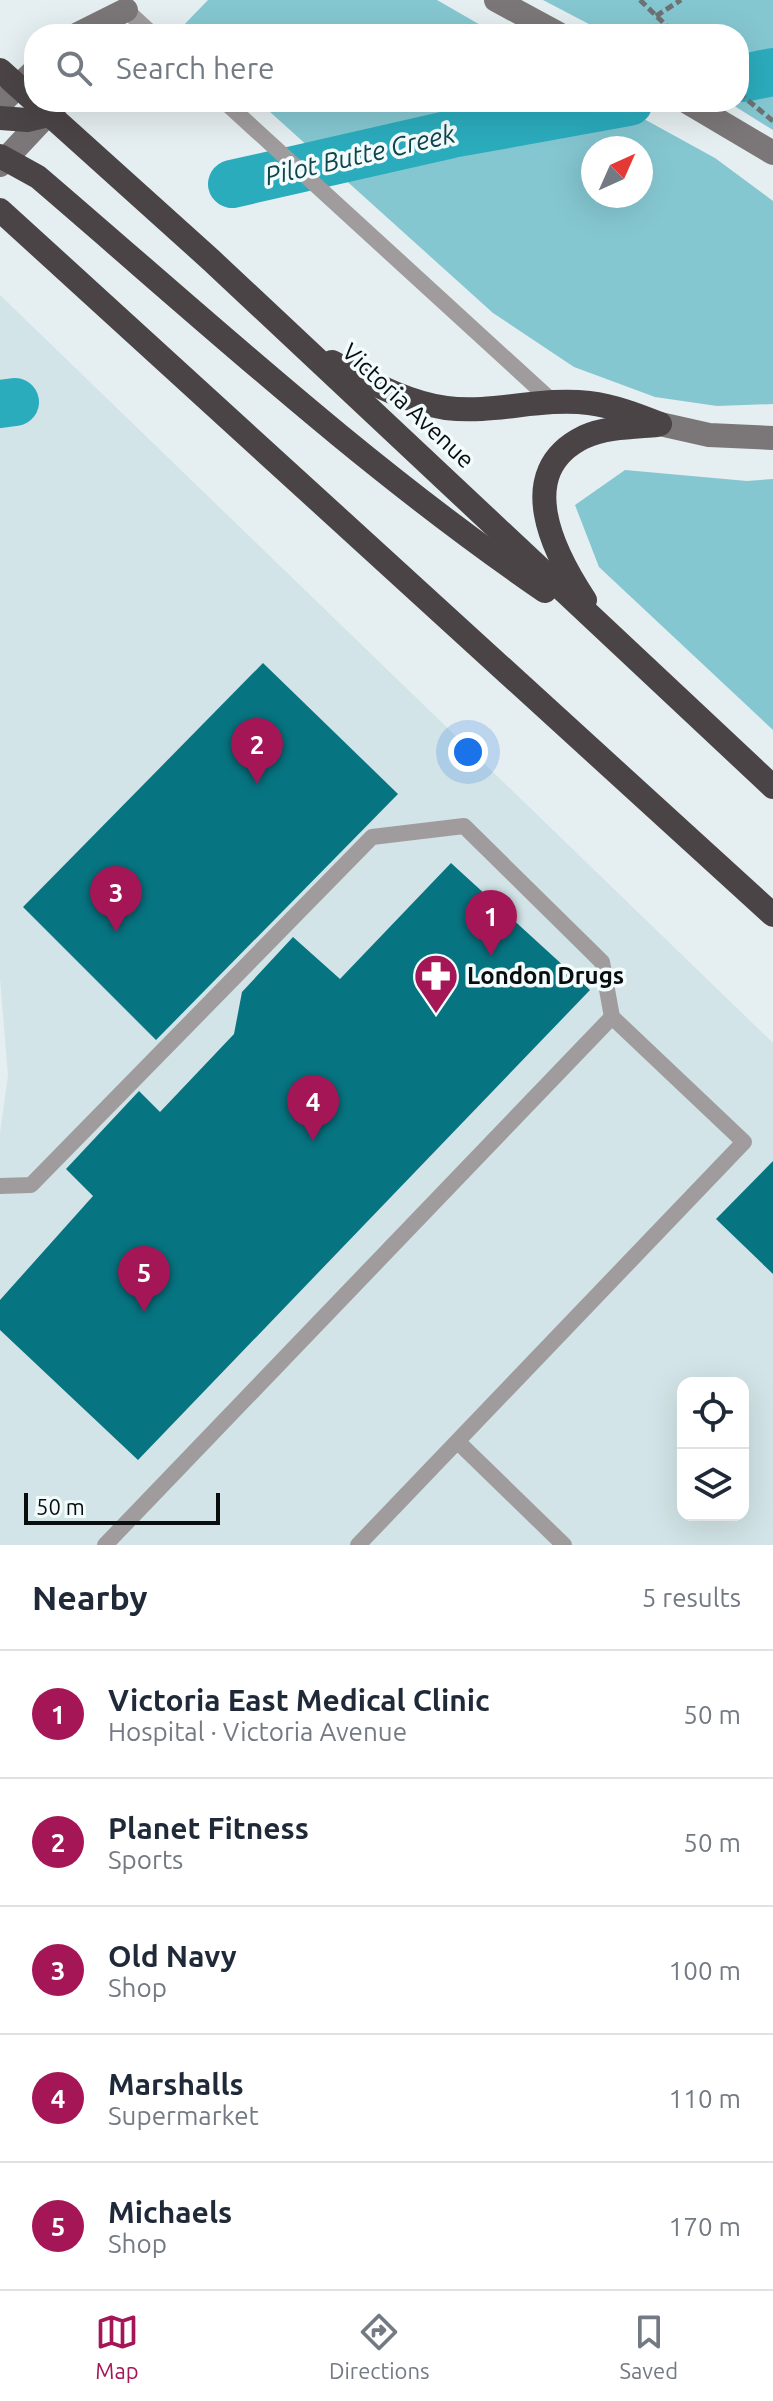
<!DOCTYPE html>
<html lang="en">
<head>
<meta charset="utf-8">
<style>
	body { margin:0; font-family:Ubuntu,sans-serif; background:#f2f2f3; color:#1f2937 }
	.controls { position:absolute; right:24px; bottom:24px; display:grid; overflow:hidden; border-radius:16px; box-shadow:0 8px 32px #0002 }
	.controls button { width:72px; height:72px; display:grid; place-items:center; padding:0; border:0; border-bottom:2px solid #e0e1e3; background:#fff; color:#1f2937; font:40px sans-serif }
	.compass { position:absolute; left:581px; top:136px; width:72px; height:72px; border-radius:50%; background:#fff; box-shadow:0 8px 32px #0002; rotate:45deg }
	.scale { position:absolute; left:24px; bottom:20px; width:196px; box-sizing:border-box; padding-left:8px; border:4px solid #0a0d0e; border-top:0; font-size:22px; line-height:28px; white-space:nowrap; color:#0a0d0e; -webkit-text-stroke:6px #f3fcfd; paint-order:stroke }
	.you { position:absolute; left:468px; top:752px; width:28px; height:28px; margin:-20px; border:6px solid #fff; border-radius:50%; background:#1a73e8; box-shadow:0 0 0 12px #1a73e833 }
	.badge { display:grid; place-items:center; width:52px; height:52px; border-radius:50%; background:#a51657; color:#fff; font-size:26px; font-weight:700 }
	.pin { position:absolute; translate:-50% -66px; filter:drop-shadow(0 2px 4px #0008) }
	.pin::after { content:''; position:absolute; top:42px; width:28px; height:24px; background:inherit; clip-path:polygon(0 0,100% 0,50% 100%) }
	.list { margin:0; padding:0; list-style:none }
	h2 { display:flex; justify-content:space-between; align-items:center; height:104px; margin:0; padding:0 32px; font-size:34px }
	h2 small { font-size:26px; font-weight:400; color:#747a83 }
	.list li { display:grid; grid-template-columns:52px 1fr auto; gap:24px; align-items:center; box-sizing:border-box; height:128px; padding:0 32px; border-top:2px solid #e0e1e3 }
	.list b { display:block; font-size:30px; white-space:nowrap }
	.list p { margin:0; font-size:26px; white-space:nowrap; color:#747a83 }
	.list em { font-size:26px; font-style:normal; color:#747a83 }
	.icon { flex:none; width:44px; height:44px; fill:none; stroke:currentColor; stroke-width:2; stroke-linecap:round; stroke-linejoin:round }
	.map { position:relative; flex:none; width:773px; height:1545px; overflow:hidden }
	.search { position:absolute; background:#fff; box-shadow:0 8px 32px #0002; left:24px; right:24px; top:24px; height:88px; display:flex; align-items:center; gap:20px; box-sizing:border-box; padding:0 28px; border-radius:32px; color:#747a83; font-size:30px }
	.sheet { height:744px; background:#fff }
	nav { display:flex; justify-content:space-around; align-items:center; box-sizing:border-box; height:112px; border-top:2px solid #e0e1e3; background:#fff; font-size:22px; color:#747a83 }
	nav a { display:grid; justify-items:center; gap:4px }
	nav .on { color:#a51657 }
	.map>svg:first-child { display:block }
	.built { fill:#d2e4e7; fill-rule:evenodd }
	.green { fill:#85c7d1; fill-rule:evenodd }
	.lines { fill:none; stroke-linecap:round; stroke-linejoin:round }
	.river { stroke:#2bacbd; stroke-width:48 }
	.building { fill:#077481 }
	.path { stroke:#6d7274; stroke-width:5; stroke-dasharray:8 4; stroke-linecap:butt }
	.lane { stroke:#a09c9d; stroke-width:16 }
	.secondary { stroke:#7b7677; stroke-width:24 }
	.highway { stroke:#4b4446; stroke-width:24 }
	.labels { text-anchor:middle; stroke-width:7; stroke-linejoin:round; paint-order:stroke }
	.street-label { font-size:24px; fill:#0a0d0e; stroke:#f3fcfd }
	.poi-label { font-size:24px; font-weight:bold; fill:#0a0d0e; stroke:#f3fcfd; text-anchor:start }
	.water-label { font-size:26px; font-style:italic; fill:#0f454c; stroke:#f3fcfd }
</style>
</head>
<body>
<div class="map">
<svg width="773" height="1545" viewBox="0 0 773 1545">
	<rect width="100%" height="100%" fill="#e5eef0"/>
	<!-- built -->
	<path class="built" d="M0 295 773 1043V1545H0V1133L8 1075 0 978ZM683 1383H743V1515H683Z"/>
	<!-- green -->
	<g class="green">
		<polygon points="208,0 437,0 496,34 187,34 181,28"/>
		<polygon points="543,0 773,0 773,130 728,102 739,102 739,34 608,34"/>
		<path d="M259 102H613L715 158 773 201V404L717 406 655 397 574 367 493 313ZM593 148H641V196H593Z"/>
		<polygon points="625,470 747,481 773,479 773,730 599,567 575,505"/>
	</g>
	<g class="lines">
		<!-- river -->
		<g class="river">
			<polyline points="743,78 773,72"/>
			<polyline points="232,184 452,134 629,102"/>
			<polyline points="0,404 15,402"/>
		</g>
	</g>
	<!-- building -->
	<g class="building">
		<polygon points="263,663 398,794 156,1040 23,907"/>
		<polygon points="451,863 590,990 138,1460 0,1330 0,1300 93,1196 66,1169 139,1091 160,1112 234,1034 242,992 293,937 340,979"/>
		<polygon points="773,1161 773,1274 716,1219"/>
	</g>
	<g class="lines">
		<!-- path -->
		<g class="path">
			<polyline points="640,0 675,34"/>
			<polyline points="656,16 681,0"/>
			<polyline points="739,93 773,121"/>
		</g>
		<!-- lane -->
		<g class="lane">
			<polyline points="126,10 152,34"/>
			<polyline points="225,102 554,403"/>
			<polyline points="0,1186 31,1185 372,837 464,826 602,962 612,1017 744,1142 358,1545"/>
			<polyline points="458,1442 564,1545"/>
			<polyline points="105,1545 612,1017"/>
		</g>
		<!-- secondary -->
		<g class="secondary">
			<polyline points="496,0 559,34"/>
			<polyline points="78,34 126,10"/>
			<polyline points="687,102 773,153"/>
			<polyline points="0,104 34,71"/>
			<polyline points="0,165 59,102"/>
			<polyline points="660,424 709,435 773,438"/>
		</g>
		<!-- highway -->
		<g class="highway">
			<polyline points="0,70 211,260 773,787"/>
			<polyline points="0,118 27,120 48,115"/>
			<path d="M0 156 38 177C204 319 365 468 545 591"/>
			<polyline points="0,210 773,915"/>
			<path d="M332 362C369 381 404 402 446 408 494 414 541 397 589 403 614 406 637 415 660 424"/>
			<path d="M585 600C554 553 512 472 584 437 606 427 634 427 657 425"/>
		</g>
	</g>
	<!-- icons -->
	<defs>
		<g id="pharmacy-pin" transform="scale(2.3)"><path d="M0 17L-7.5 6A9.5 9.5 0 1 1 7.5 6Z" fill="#a51657" stroke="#f3fcfd"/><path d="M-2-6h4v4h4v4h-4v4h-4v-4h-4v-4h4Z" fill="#fff"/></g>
	</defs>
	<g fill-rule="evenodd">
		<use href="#pharmacy-pin" x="436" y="976"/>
	</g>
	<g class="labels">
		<!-- street labels -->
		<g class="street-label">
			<text transform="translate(408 406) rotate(43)" y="8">Victoria Avenue</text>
		</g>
		<!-- poi labels -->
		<g class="poi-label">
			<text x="467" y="984">London Drugs</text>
		</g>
		<!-- water labels -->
		<g class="water-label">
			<text transform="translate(360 155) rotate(-13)" y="9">Pilot Butte Creek</text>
		</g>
	</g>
</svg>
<div class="controls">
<button><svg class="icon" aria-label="locate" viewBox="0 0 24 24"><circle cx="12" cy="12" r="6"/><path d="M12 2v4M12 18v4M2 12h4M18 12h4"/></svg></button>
<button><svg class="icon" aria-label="layers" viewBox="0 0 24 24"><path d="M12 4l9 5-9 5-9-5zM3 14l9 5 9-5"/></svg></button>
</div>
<svg class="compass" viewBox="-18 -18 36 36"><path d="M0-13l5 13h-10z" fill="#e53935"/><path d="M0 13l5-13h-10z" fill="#747a83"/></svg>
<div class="scale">50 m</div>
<div class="you"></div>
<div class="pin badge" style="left:491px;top:956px">1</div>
<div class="pin badge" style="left:257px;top:784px">2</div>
<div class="pin badge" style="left:116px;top:932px">3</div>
<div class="pin badge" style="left:313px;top:1141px">4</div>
<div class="pin badge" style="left:144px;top:1312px">5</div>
<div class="search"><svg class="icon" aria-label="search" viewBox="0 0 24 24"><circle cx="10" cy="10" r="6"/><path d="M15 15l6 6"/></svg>Search here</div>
</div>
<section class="sheet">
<h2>Nearby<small>5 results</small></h2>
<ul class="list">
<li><span class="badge">1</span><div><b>Victoria East Medical Clinic</b><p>Hospital · Victoria Avenue</p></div><em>50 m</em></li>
<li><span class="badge">2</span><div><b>Planet Fitness</b><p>Sports</p></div><em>50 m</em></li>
<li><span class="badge">3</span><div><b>Old Navy</b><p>Shop</p></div><em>100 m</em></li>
<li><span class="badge">4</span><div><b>Marshalls</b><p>Supermarket</p></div><em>110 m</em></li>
<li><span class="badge">5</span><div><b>Michaels</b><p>Shop</p></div><em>170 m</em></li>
</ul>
</section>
<nav>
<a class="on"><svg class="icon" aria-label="map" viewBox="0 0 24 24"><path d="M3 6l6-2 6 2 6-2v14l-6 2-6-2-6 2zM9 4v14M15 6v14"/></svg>Map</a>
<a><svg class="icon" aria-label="directions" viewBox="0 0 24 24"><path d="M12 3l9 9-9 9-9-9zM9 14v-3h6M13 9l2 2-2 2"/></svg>Directions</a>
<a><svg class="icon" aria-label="saved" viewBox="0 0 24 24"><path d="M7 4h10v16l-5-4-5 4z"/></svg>Saved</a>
</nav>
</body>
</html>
